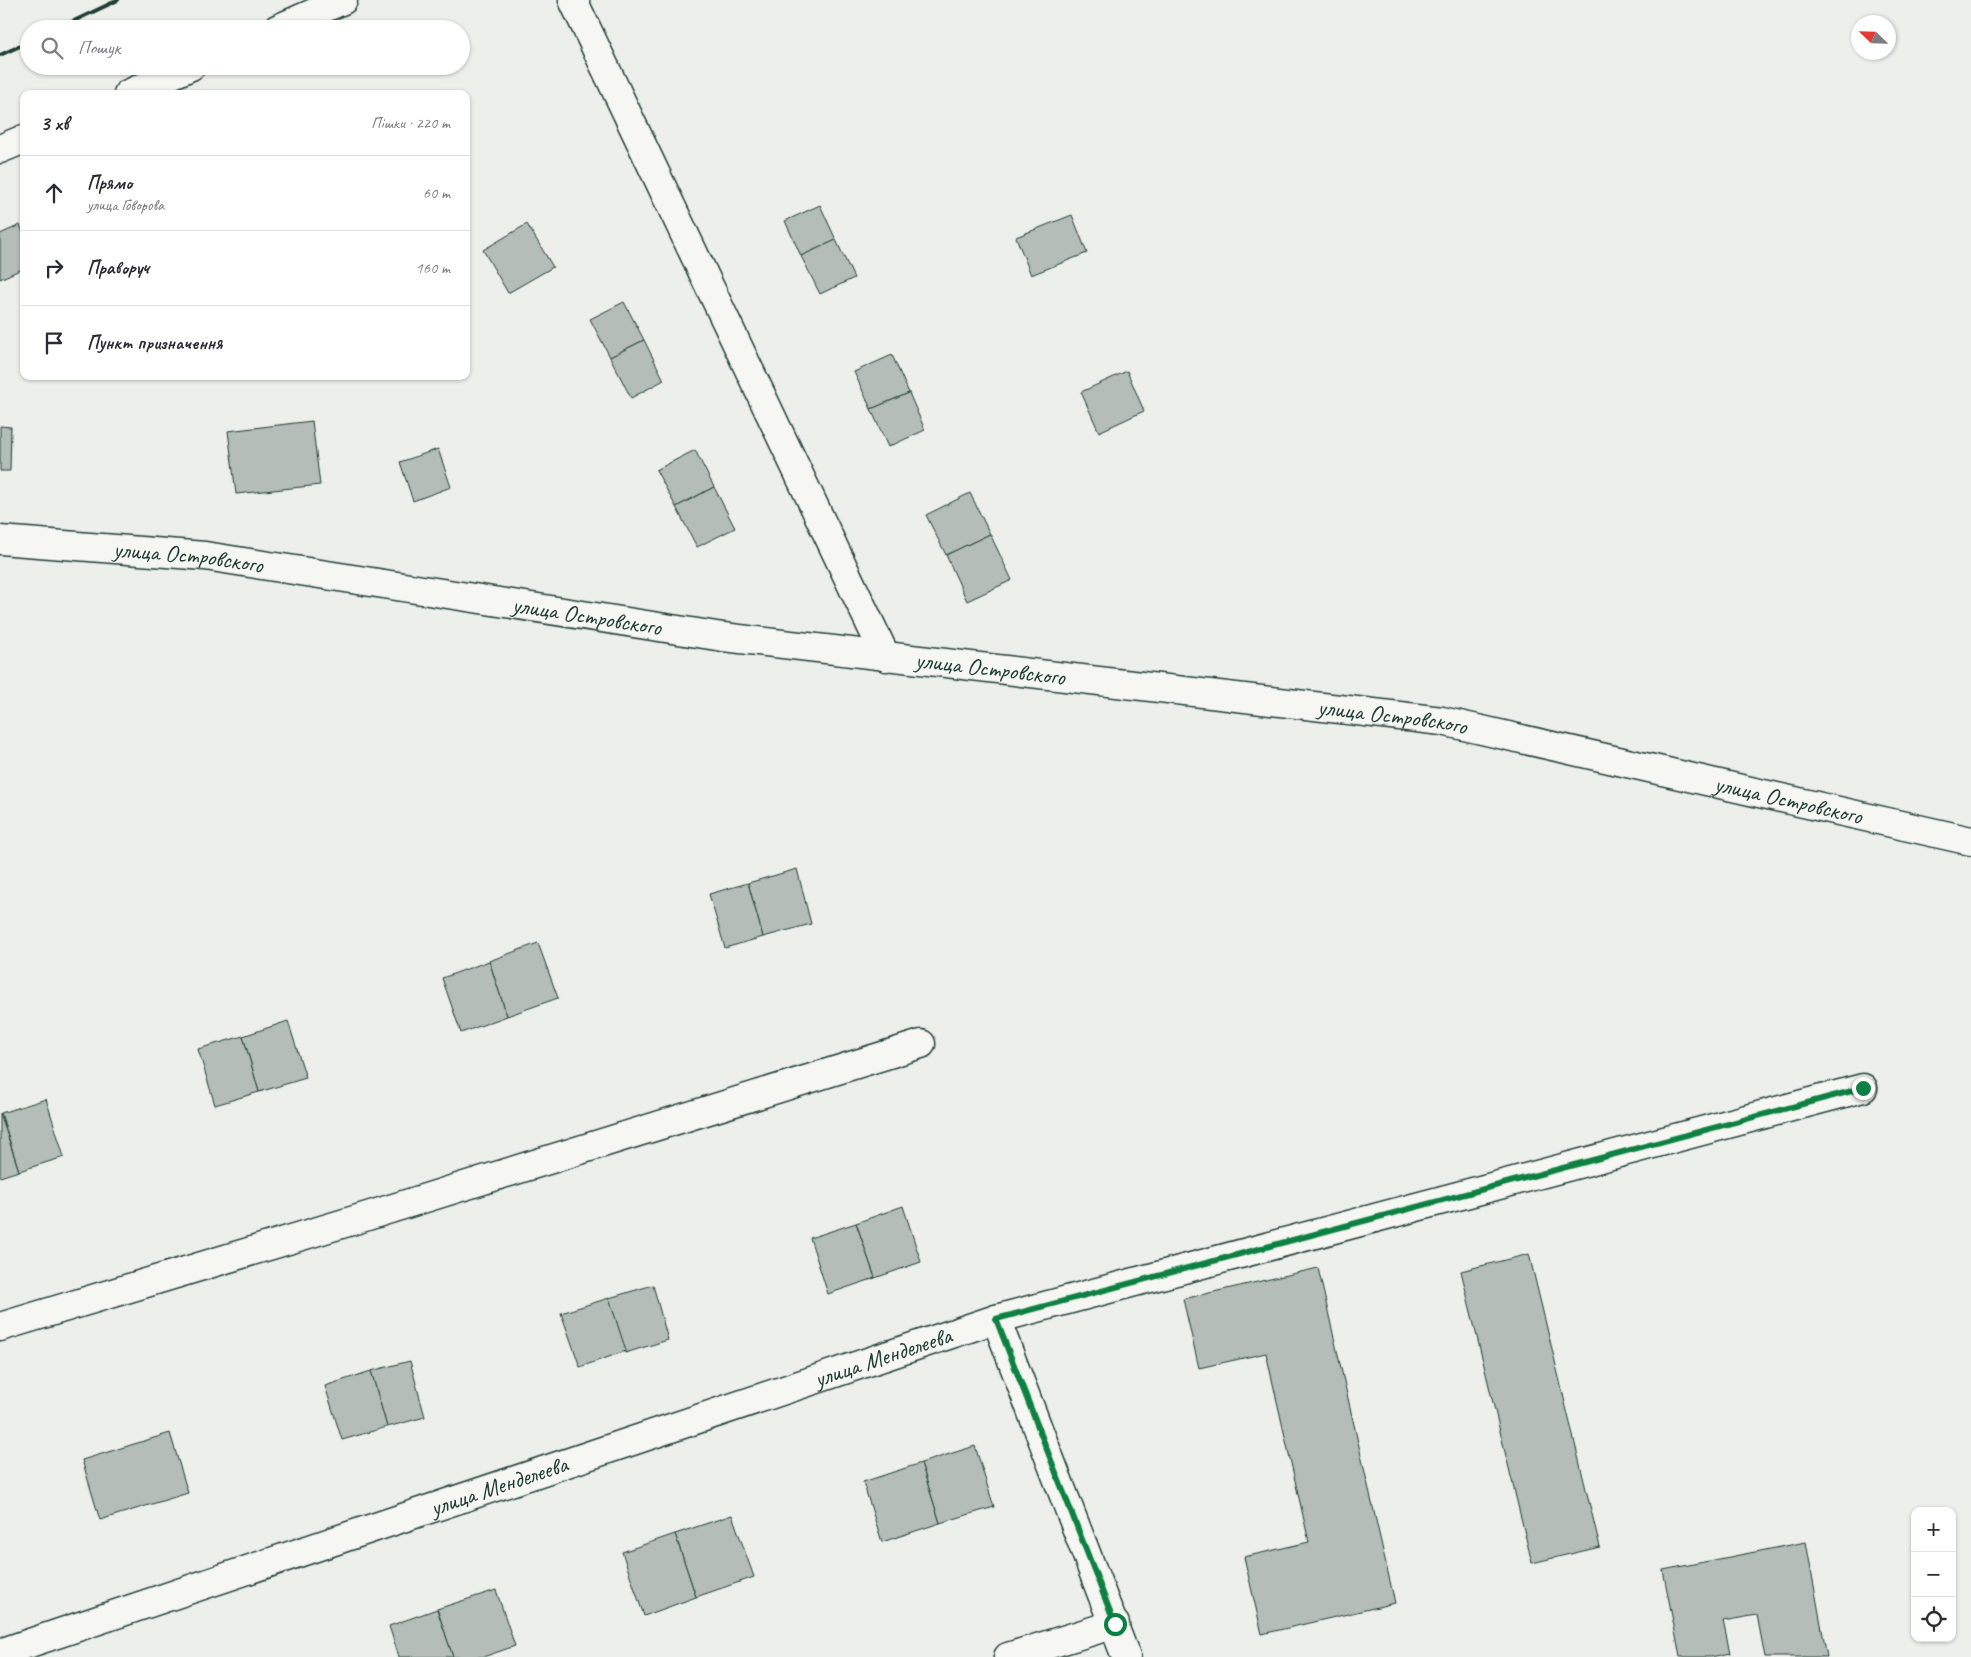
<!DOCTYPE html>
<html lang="uk">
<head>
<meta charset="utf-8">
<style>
	body { margin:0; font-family:Caveat,sans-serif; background:#f2f2f3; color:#2b2b33 }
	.controls { position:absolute; right:15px; bottom:15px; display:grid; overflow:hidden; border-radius:10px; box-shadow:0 1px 4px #0004 }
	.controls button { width:45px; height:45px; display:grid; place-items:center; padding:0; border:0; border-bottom:1px solid #e1e1e2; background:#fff; color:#2b2b33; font:25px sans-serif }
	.compass { position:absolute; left:1851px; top:15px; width:45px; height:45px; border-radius:50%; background:#fff; box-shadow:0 1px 4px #0004; rotate:293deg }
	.stop { position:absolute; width:15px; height:15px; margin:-11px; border:4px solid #0b8043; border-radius:50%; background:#fff }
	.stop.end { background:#0b8043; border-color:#fff; box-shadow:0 1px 5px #0008 }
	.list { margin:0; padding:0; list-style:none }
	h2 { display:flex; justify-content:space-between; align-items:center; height:65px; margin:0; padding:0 20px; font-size:21px }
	h2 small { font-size:16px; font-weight:400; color:#7c7c81 }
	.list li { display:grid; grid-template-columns:32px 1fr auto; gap:15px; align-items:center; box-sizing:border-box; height:75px; padding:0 20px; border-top:1px solid #e1e1e2 }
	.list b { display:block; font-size:19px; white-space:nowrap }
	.list p { margin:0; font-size:16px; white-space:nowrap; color:#7c7c81 }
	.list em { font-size:16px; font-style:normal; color:#7c7c81 }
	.icon { flex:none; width:28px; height:28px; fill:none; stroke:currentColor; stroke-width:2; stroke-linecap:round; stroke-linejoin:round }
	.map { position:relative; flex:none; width:1971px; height:1657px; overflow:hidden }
	.search { position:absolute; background:#fff; box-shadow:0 1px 4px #0004; left:20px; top:20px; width:450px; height:55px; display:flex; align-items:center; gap:12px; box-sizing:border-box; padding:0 18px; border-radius:28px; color:#7c7c81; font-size:19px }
	.panel { position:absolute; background:#fff; box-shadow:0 1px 4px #0004; left:20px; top:90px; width:450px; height:290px; border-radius:10px }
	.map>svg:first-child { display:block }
	.building { fill:#b4bdb8; stroke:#1f3d34 }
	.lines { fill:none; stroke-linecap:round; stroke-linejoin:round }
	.minor-casing { stroke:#1f3d34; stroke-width:31 }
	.tertiary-casing { stroke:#1f3d34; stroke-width:31 }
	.minor { stroke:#f6f6f2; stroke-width:28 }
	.tertiary { stroke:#f6f6f2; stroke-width:28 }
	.rail { stroke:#1f3d34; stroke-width:4 }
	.route { stroke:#0b8043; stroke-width:6 }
	.labels { text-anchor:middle; stroke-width:4.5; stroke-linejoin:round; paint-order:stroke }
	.street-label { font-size:24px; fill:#1f3d34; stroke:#f6f6f2 }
</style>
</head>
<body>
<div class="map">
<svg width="1971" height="1657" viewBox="0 0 1971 1657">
	<rect width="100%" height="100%" fill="#edefea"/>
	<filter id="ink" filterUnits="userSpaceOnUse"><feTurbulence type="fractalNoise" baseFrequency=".02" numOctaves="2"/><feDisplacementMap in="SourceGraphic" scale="10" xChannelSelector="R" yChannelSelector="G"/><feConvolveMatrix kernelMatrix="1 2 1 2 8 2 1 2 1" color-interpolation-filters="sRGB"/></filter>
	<g filter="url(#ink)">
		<!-- building -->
		<g class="building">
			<polygon points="820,205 836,240 801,256 785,221"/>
			<polygon points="1072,215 1087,253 1031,275 1016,237"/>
			<polygon points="527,224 553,267 508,293 483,250"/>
			<polygon points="20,225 24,235 24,268 0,279 0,234"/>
			<polygon points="836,240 854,278 820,294 801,256"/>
			<polygon points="624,302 644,340 610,357 590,319"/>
			<polygon points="644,340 664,380 631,398 610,357"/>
			<polygon points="892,355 909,393 871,409 854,372"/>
			<polygon points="1127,371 1144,411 1099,432 1081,392"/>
			<polygon points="909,393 925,430 888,447 871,409"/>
			<polygon points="312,421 320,485 236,494 228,431"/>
			<polygon points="0,426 11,427 10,471 0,471"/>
			<polygon points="438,449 451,487 413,501 400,462"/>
			<polygon points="695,450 714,487 676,507 656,470"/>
			<polygon points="714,487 735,528 697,547 676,507"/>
			<polygon points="970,493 990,534 946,555 926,515"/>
			<polygon points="990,534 1012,580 967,601 946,555"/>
			<polygon points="797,869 811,924 763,937 748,883"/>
			<polygon points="748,883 763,937 725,948 709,894"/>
			<polygon points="538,943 558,998 507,1016 489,961"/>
			<polygon points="489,961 507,1016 461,1033 442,978"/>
			<polygon points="288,1021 306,1078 259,1092 243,1036"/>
			<polygon points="243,1036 259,1092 215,1105 198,1049"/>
			<polygon points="46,1099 64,1157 19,1171 1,1113"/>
			<polygon points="0,1113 19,1171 0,1177"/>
			<polygon points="903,1206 921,1262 875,1278 856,1223"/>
			<polygon points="856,1223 875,1278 828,1294 810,1238"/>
			<polygon points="1529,1254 1600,1547 1532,1563 1461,1271"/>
			<polygon points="1318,1268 1395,1603 1262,1634 1244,1557 1309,1542 1266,1353 1199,1368 1183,1299"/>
			<polygon points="653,1285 668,1340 625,1353 609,1298"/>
			<polygon points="609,1298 626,1351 580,1367 561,1313"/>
			<polygon points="410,1361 425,1417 387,1427 371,1371"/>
			<polygon points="371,1371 387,1427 342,1440 325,1386"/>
			<polygon points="170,1433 188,1493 100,1520 82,1460"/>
			<polygon points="975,1446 994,1507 940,1523 921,1463"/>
			<polygon points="921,1463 940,1523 882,1542 863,1482"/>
			<polygon points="732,1515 754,1577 696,1597 675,1534"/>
			<polygon points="675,1534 696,1597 644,1616 622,1552"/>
			<polygon points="1806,1542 1827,1657 1765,1657 1757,1615 1723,1621 1730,1653 1711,1657 1680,1657 1663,1570"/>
			<polygon points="496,1590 515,1646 483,1657 453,1657 437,1609"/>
			<polygon points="437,1609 453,1657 399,1657 389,1626"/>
		</g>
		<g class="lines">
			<!-- minor casing -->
			<g class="minor-casing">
				<g id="minor">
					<polyline points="573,0 886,657"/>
					<polyline points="277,29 343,0"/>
					<polyline points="128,94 191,66"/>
					<polyline points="0,149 24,139"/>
					<path id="s1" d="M0 540 205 556 723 637 1442 721 1971 841"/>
					<polyline points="996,1319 1863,1088"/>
					<polyline points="0,1327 358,1219 921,1044"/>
					<polyline points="1008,1657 1115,1624"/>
				</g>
			</g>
			<!-- tertiary casing -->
			<g class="tertiary-casing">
				<g id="tertiary">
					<path id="s2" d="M0 1653 996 1319 1126 1657"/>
				</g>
			</g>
			<!-- minor -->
			<use href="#minor" class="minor"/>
			<!-- tertiary -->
			<use href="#tertiary" class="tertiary"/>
			<!-- rail -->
			<g class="rail">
				<polyline points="57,29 118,0"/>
				<polyline points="0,55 29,42"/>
			</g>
		</g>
	</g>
	<g class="lines" filter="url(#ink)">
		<!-- route -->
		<polyline class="route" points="1115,1624 996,1319 1863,1088"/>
	</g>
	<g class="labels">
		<!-- street labels -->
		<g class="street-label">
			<text dy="8" stroke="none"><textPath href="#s1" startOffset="189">улица Островского</textPath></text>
			<text dy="8" stroke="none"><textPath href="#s1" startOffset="592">улица Островского</textPath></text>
			<text dy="8" stroke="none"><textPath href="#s1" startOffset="999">улица Островского</textPath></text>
			<text dy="8" stroke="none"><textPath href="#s1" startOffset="1404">улица Островского</textPath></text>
			<text dy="8" stroke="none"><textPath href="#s1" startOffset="1809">улица Островского</textPath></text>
			<text dy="8" stroke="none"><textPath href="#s2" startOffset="931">улица Менделеева</textPath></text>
			<text dy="8" stroke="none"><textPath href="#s2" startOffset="526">улица Менделеева</textPath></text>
		</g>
	</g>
</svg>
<div class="controls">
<button>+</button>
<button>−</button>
<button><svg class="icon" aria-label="locate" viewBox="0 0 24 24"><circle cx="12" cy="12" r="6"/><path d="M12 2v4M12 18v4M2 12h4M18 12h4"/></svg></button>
</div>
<svg class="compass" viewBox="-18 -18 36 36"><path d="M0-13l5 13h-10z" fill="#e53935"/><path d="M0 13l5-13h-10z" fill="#7c7c81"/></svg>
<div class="stop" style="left:1115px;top:1624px"></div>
<div class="stop end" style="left:1863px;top:1088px"></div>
<div class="search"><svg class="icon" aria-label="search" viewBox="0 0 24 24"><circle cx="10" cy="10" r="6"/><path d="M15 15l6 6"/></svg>Пошук</div>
<section class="panel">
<h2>3 хв<small>Пішки · 220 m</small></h2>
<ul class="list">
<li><svg class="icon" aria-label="ahead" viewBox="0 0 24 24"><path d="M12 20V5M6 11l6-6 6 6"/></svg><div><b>Прямо</b><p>улица Говорова</p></div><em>60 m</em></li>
<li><svg class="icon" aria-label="right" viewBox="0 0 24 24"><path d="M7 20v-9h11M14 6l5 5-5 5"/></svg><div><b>Праворуч</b></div><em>160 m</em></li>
<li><svg class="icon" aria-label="arrive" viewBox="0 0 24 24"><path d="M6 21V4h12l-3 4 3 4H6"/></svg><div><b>Пункт призначення</b></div></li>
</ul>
</section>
</div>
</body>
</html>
